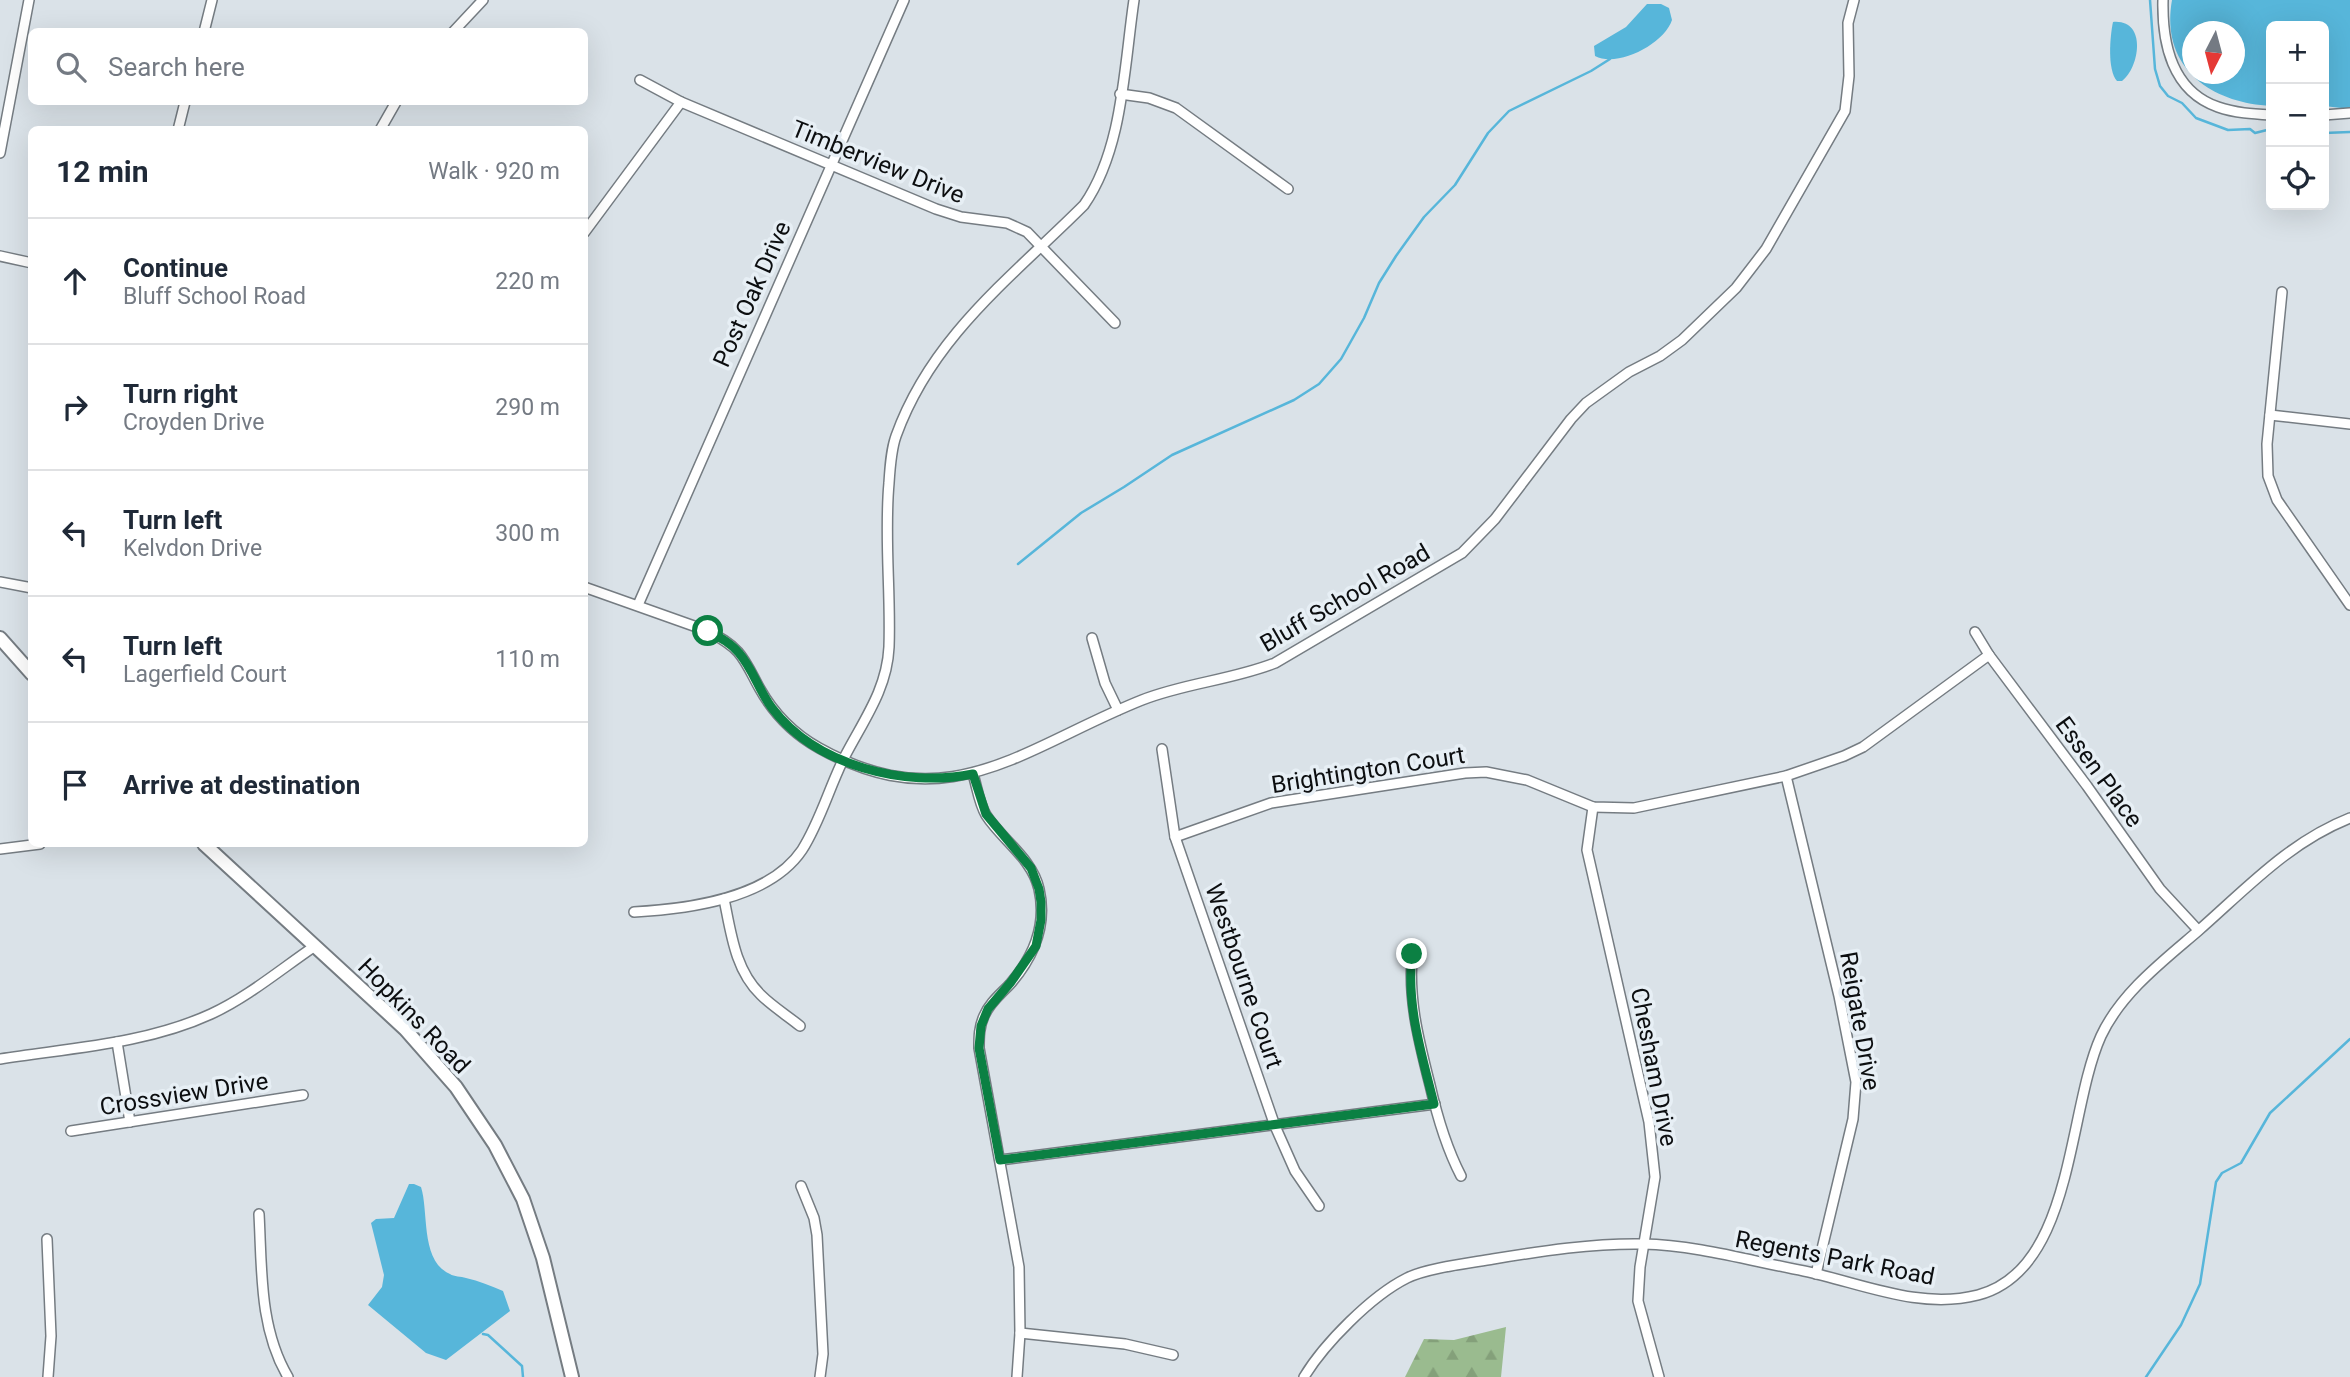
<!DOCTYPE html>
<html lang="en">
<head>
<meta charset="utf-8">
<style>
	body { margin:0; font-family:Roboto,sans-serif; background:#f6f6f7; color:#1f2937 }
	.controls { position:absolute; right:21px; top:21px; display:grid; overflow:hidden; border-radius:10px; box-shadow:0 7px 28px #0002 }
	.controls button { width:63px; height:63px; display:grid; place-items:center; padding:0; border:0; border-bottom:2px solid #e0e1e3; background:#fff; color:#1f2937; font:35px sans-serif }
	.compass { position:absolute; left:2182px; top:21px; width:63px; height:63px; border-radius:50%; background:#fff; box-shadow:0 7px 28px #0002; rotate:186deg }
	.stop { position:absolute; width:21px; height:21px; margin:-16px; border:5px solid #0b8043; border-radius:50%; background:#fff }
	.stop.end { background:#0b8043; border-color:#fff; box-shadow:0 2px 7px #0008 }
	.list { margin:0; padding:0; list-style:none }
	h2 { display:flex; justify-content:space-between; align-items:center; height:91px; margin:0; padding:0 28px; font-size:30px }
	h2 small { font-size:23px; font-weight:400; color:#747a83 }
	.list li { display:grid; grid-template-columns:46px 1fr auto; gap:21px; align-items:center; box-sizing:border-box; height:126px; padding:0 28px; border-top:2px solid #e0e1e3 }
	.list b { display:block; font-size:26px; white-space:nowrap }
	.list p { margin:0; font-size:23px; white-space:nowrap; color:#747a83 }
	.list em { font-size:23px; font-style:normal; color:#747a83 }
	.icon { flex:none; width:38px; height:38px; fill:none; stroke:currentColor; stroke-width:2; stroke-linecap:round; stroke-linejoin:round }
	.map { position:relative; flex:none; width:2350px; height:1377px; overflow:hidden }
	.search { position:absolute; background:#fff; box-shadow:0 7px 28px #0002; left:28px; top:28px; width:560px; height:77px; display:flex; align-items:center; gap:18px; box-sizing:border-box; padding:0 24px; border-radius:10px; color:#747a83; font-size:26px }
	.panel { position:absolute; background:#fff; box-shadow:0 7px 28px #0002; left:28px; top:126px; width:560px; height:721px; border-radius:10px }
	.map>svg:first-child { display:block }
	.forest { fill:url(#forest-firs) }
	.water { fill:#57b6da; fill-rule:evenodd }
	.lines { fill:none; stroke-linecap:round; stroke-linejoin:round }
	.stream { stroke:#57b6da; stroke-width:2.5 }
	.minor-casing { stroke:#757c82; stroke-width:12 }
	.secondary-casing { stroke:#757c82; stroke-width:16 }
	.minor { stroke:#fff; stroke-width:9 }
	.secondary { stroke:#fff; stroke-width:12 }
	.route { stroke:#0b8043; stroke-width:9 }
	.labels { text-anchor:middle; stroke-width:7; stroke-linejoin:round; paint-order:stroke }
	.street-label { font-size:24px; fill:#0c0e10; stroke:#e7eff5 }
</style>
</head>
<body>
<div class="map">
<svg width="2350" height="1377" viewBox="0 0 2350 1377">
	<defs>
		<pattern id="forest-firs" width="22" height="20" patternUnits="userSpaceOnUse" patternTransform="scale(1.75)"><rect width="22" height="20" fill="#9abb8f"/><path d="M5 1l3.5 6h-7zM16 11l3.5 6h-7z" fill="#84a07a"/></pattern>
	</defs>
	<rect width="100%" height="100%" fill="#dae2e8"/>
	<!-- forest -->
	<polygon class="forest" points="1506,1327 1501,1377 1405,1377 1424,1339 1454,1340"/>
	<!-- water -->
	<g class="water">
		<path d="M2172 0H2350V109L2324 106V26H2271V106C2210 103 2160 67 2172 0ZM2192 32H2234V74H2192Z"/>
		<path d="M1647 4H1661L1669 8 1672 20C1664 44 1618 68 1595 56L1594 46 1626 27Z"/>
		<path d="M2113 22C2147 19 2140 67 2122 81H2117C2107 70 2110 36 2113 22Z"/>
		<path d="M409 1184H414L421 1187C429 1212 420 1261 450 1274 454 1277 461 1276 466 1278 479 1281 491 1286 503 1291L510 1311 446 1360 426 1353 368 1305 382 1287 384 1275 371 1223 376 1219 394 1218Z"/>
	</g>
	<g class="lines">
		<!-- stream -->
		<g class="stream">
			<polyline points="2150,0 2155,69 2160,86 2168,96 2182,103 2196,118 2228,130 2250,129 2255,133 2271,129"/>
			<polyline points="2324,133 2350,132"/>
			<polyline points="1018,564 1081,513 1124,487 1172,455 1294,400 1319,384 1341,359 1364,318 1379,283 1396,256 1424,217 1455,185 1488,133 1509,111 1591,71 1610,59"/>
			<polyline points="483,1334 488,1335 522,1366 523,1377"/>
			<polyline points="2146,1377 2181,1325 2200,1284 2216,1182 2222,1173 2241,1163 2270,1113 2350,1039"/>
		</g>
		<!-- minor casing -->
		<g class="minor-casing">
			<g id="minor">
				<path d="M2163 0C2162 43 2172 91 2218 107 2235 113 2253 114 2271 115"/>
				<polyline points="204,32 212,0"/>
				<polyline points="453,32 483,0"/>
				<polyline points="640,80 681,102 936,209 961,217 1007,223 1027,232 1115,323"/>
				<polyline points="1120,94 1149,98 1176,108 1288,189"/>
				<polyline points="2324,115 2350,113"/>
				<polyline points="178,130 185,102"/>
				<polyline points="380,130 396,102"/>
				<polyline points="0,153 29,0"/>
				<polyline points="584,233 681,102"/>
				<polyline points="0,256 32,263"/>
				<polyline points="2282,292 2267,444 2268,476 2277,500 2350,605"/>
				<polyline points="2270,415 2350,424"/>
				<polyline points="0,582 32,588"/>
				<path d="M584 587 708 631C719 637 730 643 738 652 747 662 753 677 760 689 774 714 794 734 819 748 950 821 1024 747 1142 700 1185 683 1232 680 1275 663L1462 553 1495 519 1571 419 1586 403 1629 372 1660 356 1682 340 1736 288 1766 249 1845 111 1849 76 1848 23 1854 0"/>
				<polyline points="638,605 904,0"/>
				<polyline points="1975,632 1989,655 2087,786 2160,889 2198,930"/>
				<polyline points="1092,638 1105,683 1118,710"/>
				<polyline points="1162,749 1175,837 1275,1126 1295,1171 1319,1206"/>
				<path d="M973 774C977 787 979 803 986 815 1002 840 1032 858 1039 889 1047 924 1034 956 1011 983 1001 994 990 1002 984 1016 979 1027 979 1037 979 1048L1019 1267 1020 1333 1017 1377"/>
				<polyline points="1786,776 1839,996 1856,1082 1853,1119 1816,1274"/>
				<polyline points="1593,807 1587,850 1649,1122 1655,1177 1640,1267 1638,1301 1659,1377"/>
				<polyline points="1175,837 1271,803 1465,773 1486,772 1527,780 1593,807 1634,808 1786,776 1844,756 1863,747 1989,655"/>
				<polyline points="0,849 40,844"/>
				<path d="M724 899C731 933 735 970 761 995 773 1007 788 1016 800 1026"/>
				<path d="M634 912C688 909 769 899 802 850 820 822 829 788 844 758 863 721 887 690 889 647 891 592 884 537 889 483 890 467 891 450 896 436 932 336 1012 277 1084 205 1123 149 1124 67 1134 0"/>
				<path d="M1413 947C1407 995 1418 1038 1430 1085 1437 1116 1446 1147 1461 1176"/>
				<polyline points="117,1042 130,1122"/>
				<path d="M0 1059C70 1048 146 1044 211 1014 248 997 281 969 315 946"/>
				<polyline points="71,1131 303,1095"/>
				<polyline points="1000,1160 1435,1104"/>
				<polyline points="801,1186 814,1218 817,1235 823,1354 820,1377"/>
				<path d="M259 1214C262 1269 259 1328 288 1377"/>
				<polyline points="47,1239 51,1336 48,1377"/>
				<polyline points="1020,1333 1125,1344 1173,1355"/>
				<path d="M1304 1377C1324 1344 1371 1296 1407 1278 1427 1268 1470 1263 1493 1259 1542 1251 1593 1243 1643 1244 1696 1245 1751 1261 1804 1271 1861 1283 1919 1310 1978 1295 2074 1270 2067 1111 2101 1036 2121 993 2163 961 2198 931 2246 889 2289 842 2350 818"/>
			</g>
		</g>
		<!-- secondary casing -->
		<g class="secondary-casing">
			<g id="secondary">
				<polyline points="0,638 32,674"/>
				<polyline points="204,844 405,1029 456,1087 495,1145 523,1199 543,1258 572,1377"/>
			</g>
		</g>
		<!-- minor -->
		<use href="#minor" class="minor"/>
		<!-- secondary -->
		<use href="#secondary" class="secondary"/>
	</g>
	<g class="lines">
		<!-- route -->
		<path class="route" d="M708 631C719 637 731 643 739 653 753 669 759 691 772 708 816 766 905 788 973 774L986 814 1031 868 1039 889 1041 902V920L1036 946 1011 982 988 1009 981 1026 979 1048 1000 1160 1434 1104C1422 1055 1406 1006 1412 954"/>
	</g>
	<g class="labels">
		<!-- street labels -->
		<g class="street-label">
			<text transform="translate(878 162) rotate(22)" y="8">Timberview Drive</text>
			<text transform="translate(752 294) rotate(-66)" y="8">Post Oak Drive</text>
			<text transform="translate(1345 598) rotate(-30)" y="8">Bluff School Road</text>
			<text transform="translate(1368 770) rotate(-9)" y="8">Brightington Court</text>
			<text transform="translate(2099 772) rotate(54)" y="8">Essen Place</text>
			<text transform="translate(1244 976) rotate(71)" y="8">Westbourne Court</text>
			<text transform="translate(414 1016) rotate(46)" y="8">Hopkins Road</text>
			<text transform="translate(1860 1021) rotate(80)" y="8">Reigate Drive</text>
			<text transform="translate(1654 1067) rotate(79)" y="8">Chesham Drive</text>
			<text transform="translate(184 1094) rotate(-9)" y="8">Crossview Drive</text>
			<text transform="translate(1835 1258) rotate(11)" y="8">Regents Park Road</text>
		</g>
	</g>
</svg>
<div class="controls">
<button>+</button>
<button>−</button>
<button><svg class="icon" aria-label="locate" viewBox="0 0 24 24"><circle cx="12" cy="12" r="6"/><path d="M12 2v4M12 18v4M2 12h4M18 12h4"/></svg></button>
</div>
<svg class="compass" viewBox="-18 -18 36 36"><path d="M0-13l5 13h-10z" fill="#e53935"/><path d="M0 13l5-13h-10z" fill="#747a83"/></svg>
<div class="stop" style="left:708px;top:631px"></div>
<div class="stop end" style="left:1412px;top:954px"></div>
<div class="search"><svg class="icon" aria-label="search" viewBox="0 0 24 24"><circle cx="10" cy="10" r="6"/><path d="M15 15l6 6"/></svg>Search here</div>
<section class="panel">
<h2>12 min<small>Walk · 920 m</small></h2>
<ul class="list">
<li><svg class="icon" aria-label="ahead" viewBox="0 0 24 24"><path d="M12 20V5M6 11l6-6 6 6"/></svg><div><b>Continue</b><p>Bluff School Road</p></div><em>220 m</em></li>
<li><svg class="icon" aria-label="right" viewBox="0 0 24 24"><path d="M7 20v-9h11M14 6l5 5-5 5"/></svg><div><b>Turn right</b><p>Croyden Drive</p></div><em>290 m</em></li>
<li><svg class="icon" aria-label="left" viewBox="0 0 24 24"><path d="M17 20v-9H6M10 6l-5 5 5 5"/></svg><div><b>Turn left</b><p>Kelvdon Drive</p></div><em>300 m</em></li>
<li><svg class="icon" aria-label="left" viewBox="0 0 24 24"><path d="M17 20v-9H6M10 6l-5 5 5 5"/></svg><div><b>Turn left</b><p>Lagerfield Court</p></div><em>110 m</em></li>
<li><svg class="icon" aria-label="arrive" viewBox="0 0 24 24"><path d="M6 21V4h12l-3 4 3 4H6"/></svg><div><b>Arrive at destination</b></div></li>
</ul>
</section>
</div>
</body>
</html>
